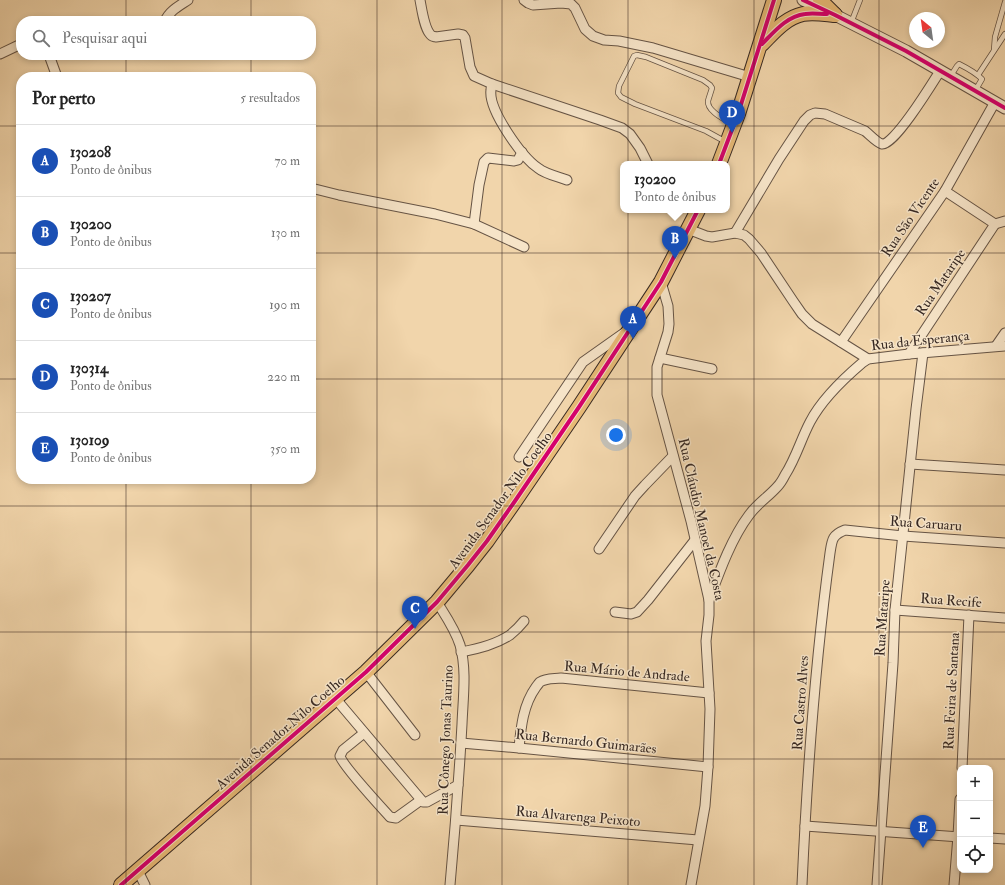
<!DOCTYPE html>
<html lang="pt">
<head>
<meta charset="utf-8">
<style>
	body { margin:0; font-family:"IM FELL Double Pica",serif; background:#f2f2f2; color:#222 }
	.controls { position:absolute; right:12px; bottom:12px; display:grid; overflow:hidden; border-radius:8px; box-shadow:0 2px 6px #0003 }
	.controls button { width:36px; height:36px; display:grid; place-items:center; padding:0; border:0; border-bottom:1px solid #e0e0e0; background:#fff; color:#222; font:20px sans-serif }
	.compass { position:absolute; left:909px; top:12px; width:36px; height:36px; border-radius:50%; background:#fff; box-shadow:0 2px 6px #0003; rotate:331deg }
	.you { position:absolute; left:616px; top:435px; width:14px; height:14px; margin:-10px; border:3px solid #fff; border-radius:50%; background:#1a73e8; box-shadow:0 0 0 6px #1a73e833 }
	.badge { display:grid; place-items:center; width:26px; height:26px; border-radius:50%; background:#111827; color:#fff; font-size:13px; font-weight:700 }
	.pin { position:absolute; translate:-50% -33px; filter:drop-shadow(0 1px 2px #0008) }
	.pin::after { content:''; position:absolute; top:21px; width:14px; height:12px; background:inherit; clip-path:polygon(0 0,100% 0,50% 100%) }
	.popup { position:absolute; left:620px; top:161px; width:110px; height:52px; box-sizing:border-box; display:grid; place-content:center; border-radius:8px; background:#fff; filter:drop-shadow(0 1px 3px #0005); font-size:13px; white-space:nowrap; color:#767676 }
	.popup b { font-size:15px; color:#222 }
	.popup::after { content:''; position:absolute; left:50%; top:100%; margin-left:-8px; border:8px solid transparent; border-top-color:#fff }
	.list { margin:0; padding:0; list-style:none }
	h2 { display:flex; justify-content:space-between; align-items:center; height:52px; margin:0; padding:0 16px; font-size:17px }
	h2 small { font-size:13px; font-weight:400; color:#767676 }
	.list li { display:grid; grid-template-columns:26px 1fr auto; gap:12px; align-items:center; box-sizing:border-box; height:72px; padding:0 16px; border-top:1px solid #e0e0e0 }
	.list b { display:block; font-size:15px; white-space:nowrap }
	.list p { margin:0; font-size:13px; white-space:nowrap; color:#767676 }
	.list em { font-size:13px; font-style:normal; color:#767676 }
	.icon { flex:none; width:22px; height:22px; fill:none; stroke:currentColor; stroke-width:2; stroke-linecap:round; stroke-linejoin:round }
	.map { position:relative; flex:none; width:1005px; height:885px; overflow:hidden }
	.search { position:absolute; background:#fff; box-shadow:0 2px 6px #0003; left:16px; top:16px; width:300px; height:44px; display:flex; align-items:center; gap:10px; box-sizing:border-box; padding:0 14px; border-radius:16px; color:#767676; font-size:15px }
	.panel { position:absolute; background:#fff; box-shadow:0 2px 6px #0003; left:16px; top:72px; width:300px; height:412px; border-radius:16px }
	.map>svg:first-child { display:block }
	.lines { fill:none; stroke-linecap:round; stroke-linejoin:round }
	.service-casing { stroke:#665445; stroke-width:6 }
	.minor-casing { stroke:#665445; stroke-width:11 }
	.tertiary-casing { stroke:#665445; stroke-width:13 }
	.primary-casing { stroke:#372923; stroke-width:16 }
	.service { stroke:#f6e4c8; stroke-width:4.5 }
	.minor { stroke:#f6e4c8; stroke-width:9 }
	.tertiary { stroke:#f6e4c8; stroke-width:11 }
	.primary { stroke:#e8ba76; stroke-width:14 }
	.cycleway-casing { stroke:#f6e4c8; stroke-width:6 }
	.cycleway { stroke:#d6006c; stroke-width:4 }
	.grid { fill:none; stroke:#372923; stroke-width:1; stroke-opacity:0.55 }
	.labels { text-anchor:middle; stroke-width:3; stroke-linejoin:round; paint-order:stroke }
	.street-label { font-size:14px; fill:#372923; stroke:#f6e4c8 }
</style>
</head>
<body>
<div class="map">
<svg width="1005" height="885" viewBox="0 0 1005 885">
	<rect width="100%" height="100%" fill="#f1d5ab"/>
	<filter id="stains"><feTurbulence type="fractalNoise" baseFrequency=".005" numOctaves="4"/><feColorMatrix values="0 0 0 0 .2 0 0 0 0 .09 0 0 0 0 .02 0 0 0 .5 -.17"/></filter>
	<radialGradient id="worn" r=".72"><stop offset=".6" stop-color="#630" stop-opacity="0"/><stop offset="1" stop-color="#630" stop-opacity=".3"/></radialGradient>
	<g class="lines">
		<!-- service casing -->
		<g class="service-casing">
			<g id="service">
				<polyline points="851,23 860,0"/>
				<polyline points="994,50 995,37 1005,2"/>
				<polyline points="978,75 1005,34"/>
				<path d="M950 77 957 66 959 64C967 68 976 73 982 79L975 91"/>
				<path d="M726 142 706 131 635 104 621 97 618 93 619 86 634 56 637 55 646 57 703 80 710 85 712 88C711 92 709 97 708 101 707 111 724 119 732 124"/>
			</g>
		</g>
		<!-- minor casing -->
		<g class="minor-casing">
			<g id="minor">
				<path d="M420 0C422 10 424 27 430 34 432 37 433 36 436 37L458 34 463 35 465 38 470 67 474 76 492 84 600 120 622 128 630 134 640 148 648 164"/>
				<polyline points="524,0 528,3 533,5 561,3 571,4 575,8 585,29 593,36 604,40 619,41 653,48 750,77"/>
				<path d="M165 21C169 11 179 6 188 0"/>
				<polyline points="0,54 21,44"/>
				<polyline points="49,55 57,77"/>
				<path d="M492 84C492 86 491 87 491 90 488 110 522 157 538 168 545 174 559 177 567 180"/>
				<polyline points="311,188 339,195 435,214 474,224 524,247"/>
				<polyline points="945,191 995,224"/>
				<polyline points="474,224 479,185 484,162 488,158 514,161 518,160 522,152"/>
				<polyline points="995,224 1005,221"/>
				<polyline points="688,229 706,236 712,237 735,233 744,235 749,239 761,253 793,301 802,314 812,324 868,359"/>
				<path d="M735 233 779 159 804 121 810 115 815 113 825 114 865 131C869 134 877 143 882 144 894 146 933 82 940 71"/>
				<polyline points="661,282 668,306 669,324 668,332 657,367 657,395 691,521 709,600 709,615 706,641 710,709 708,767 705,806 691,885"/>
				<polyline points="841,342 945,191 995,102"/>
				<polyline points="996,346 1005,333"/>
				<polyline points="909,354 995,224"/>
				<polyline points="660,358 712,369"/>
				<polyline points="519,457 583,362 624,333"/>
				<polyline points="910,464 1005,470"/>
				<polyline points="599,549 635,496 645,485 673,456"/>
				<path d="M709 600C719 573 731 539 749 515 757 504 768 497 777 487 780 484 783 479 785 475 796 458 801 439 810 422 822 399 842 380 862 363L868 359 909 354 1005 346"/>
				<path d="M437 602C445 615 455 629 460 645 467 670 463 698 462 724 459 778 455 831 450 885"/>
				<polyline points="895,610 1005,618"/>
				<polyline points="615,612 631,614 637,612 648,600 695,540"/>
				<path d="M461 652C478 649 495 645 510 635 515 631 520 626 524 621"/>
				<polyline points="366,672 415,735"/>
				<polyline points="335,698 423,802 427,802 458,785"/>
				<path d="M364 733 343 750 340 756C342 765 381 807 390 817L396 818 421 800"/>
				<polyline points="461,743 519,748 708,767"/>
				<path d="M519 748C521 727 523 705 536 687 536 687 539 683 540 682 546 678 554 679 561 678L709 693"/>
				<polyline points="962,768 969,615"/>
				<polyline points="456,820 698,840"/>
				<polyline points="805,826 960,837"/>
				<polyline points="990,838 1005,839"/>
				<polyline points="138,871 145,885"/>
				<path d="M802 885C807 774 815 663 830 553 832 540 832 535 845 530L903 536 1005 543"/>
				<polyline points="877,885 893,663 895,610 916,409 923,353"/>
				<polyline points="954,885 958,836 960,799"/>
			</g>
		</g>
		<!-- tertiary casing -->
		<g class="tertiary-casing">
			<polyline id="tertiary" points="803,0 835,15 906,51 1005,108"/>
		</g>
		<!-- primary casing -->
		<g class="primary-casing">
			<g id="primary">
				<polyline points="820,0 835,15"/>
				<path d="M762 44C774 32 785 18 803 14 813 12 824 14 835 15"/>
				<polyline points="719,164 738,114 774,0"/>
				<polyline points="121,885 366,672 437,602 468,565 487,541 515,501 579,407 661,282 698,210"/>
			</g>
		</g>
		<!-- service -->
		<use href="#service" class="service"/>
		<!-- minor -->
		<use href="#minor" class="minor"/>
		<!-- tertiary -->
		<use href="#tertiary" class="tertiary"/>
		<!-- primary -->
		<use href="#primary" class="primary"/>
		<!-- cycleway casing -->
		<g class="cycleway-casing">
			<g id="cycleway">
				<polyline points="803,0 835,15 906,51 1005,108"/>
				<path d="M762 44C774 32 787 16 805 14 812 13 819 14 827 14"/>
				<polyline points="719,164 738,114 774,0"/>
				<polyline points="121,885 366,672 437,602 468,565 487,541 515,501 579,407 661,282 698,210"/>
			</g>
		</g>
		<!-- cycleway -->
		<use href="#cycleway" class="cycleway"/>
	</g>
	<!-- grid -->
	<path class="grid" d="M126 0V21M251 0V21M377 0V885M502 0V885M628 0V885M754 0V885M879 0V885M126 55V77M251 55V77M0 126H21M311 126H1005M0 253H21M311 253H1005M0 379H21M311 379H1005M126 479V885M251 479V885M0 506H1005M0 632H1005M0 759H1005"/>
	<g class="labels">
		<!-- street labels -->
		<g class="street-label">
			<text transform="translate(910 217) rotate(-56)" y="5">Rua São Vicente</text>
			<text transform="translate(940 282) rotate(-56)" y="5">Rua Mataripe</text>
			<text transform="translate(920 340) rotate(-6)" y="5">Rua da Esperança</text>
			<text transform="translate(500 500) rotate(-54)" y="5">Avenida Senador Nilo Coelho</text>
			<text transform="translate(702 519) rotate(77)" y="5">Rua Cláudio Manoel da Costa</text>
			<text transform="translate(926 523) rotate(4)" y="5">Rua Caruaru</text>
			<text transform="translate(951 600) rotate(4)" y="5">Rua Recife</text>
			<text transform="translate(882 618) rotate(-86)" y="5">Rua Mataripe</text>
			<text transform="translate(627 671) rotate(5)" y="5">Rua Mário de Andrade</text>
			<text transform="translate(951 691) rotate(-87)" y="5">Rua Feira de Santana</text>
			<text transform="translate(800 703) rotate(-86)" y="5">Rua Castro Alves</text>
			<text transform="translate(280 732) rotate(-41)" y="5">Avenida Senador Nilo Coelho</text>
			<text transform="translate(445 740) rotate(-88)" y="5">Rua Cônego Jonas Taurino</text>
			<text transform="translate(586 741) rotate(6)" y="5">Rua Bernardo Guimarães</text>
			<text transform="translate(578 816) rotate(5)" y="5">Rua Alvarenga Peixoto</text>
		</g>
	</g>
	<rect width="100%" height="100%" filter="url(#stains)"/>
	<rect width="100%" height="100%" fill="url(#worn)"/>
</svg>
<div class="controls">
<button>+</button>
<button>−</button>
<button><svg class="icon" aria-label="locate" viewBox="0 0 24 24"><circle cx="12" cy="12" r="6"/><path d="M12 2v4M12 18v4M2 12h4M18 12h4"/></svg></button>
</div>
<svg class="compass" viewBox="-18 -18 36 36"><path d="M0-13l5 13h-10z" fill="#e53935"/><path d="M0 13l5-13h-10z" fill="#767676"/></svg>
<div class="you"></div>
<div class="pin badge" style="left:633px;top:339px;background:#1a4fb4">A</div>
<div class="pin badge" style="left:675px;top:259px;background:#1a4fb4">B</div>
<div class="popup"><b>130200</b>Ponto de ônibus</div>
<div class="pin badge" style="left:415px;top:629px;background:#1a4fb4">C</div>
<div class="pin badge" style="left:732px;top:133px;background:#1a4fb4">D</div>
<div class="pin badge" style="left:923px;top:848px;background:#1a4fb4">E</div>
<div class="search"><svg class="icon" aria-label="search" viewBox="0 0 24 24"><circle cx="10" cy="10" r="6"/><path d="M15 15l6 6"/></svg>Pesquisar aqui</div>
<section class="panel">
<h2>Por perto<small>5 resultados</small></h2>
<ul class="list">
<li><span class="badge" style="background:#1a4fb4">A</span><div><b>130208</b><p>Ponto de ônibus</p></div><em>70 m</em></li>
<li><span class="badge" style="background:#1a4fb4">B</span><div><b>130200</b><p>Ponto de ônibus</p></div><em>130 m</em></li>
<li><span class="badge" style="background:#1a4fb4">C</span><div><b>130207</b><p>Ponto de ônibus</p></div><em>190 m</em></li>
<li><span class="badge" style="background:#1a4fb4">D</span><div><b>130314</b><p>Ponto de ônibus</p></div><em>220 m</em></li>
<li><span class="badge" style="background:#1a4fb4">E</span><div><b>130109</b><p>Ponto de ônibus</p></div><em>350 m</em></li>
</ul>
</section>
</div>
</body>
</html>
